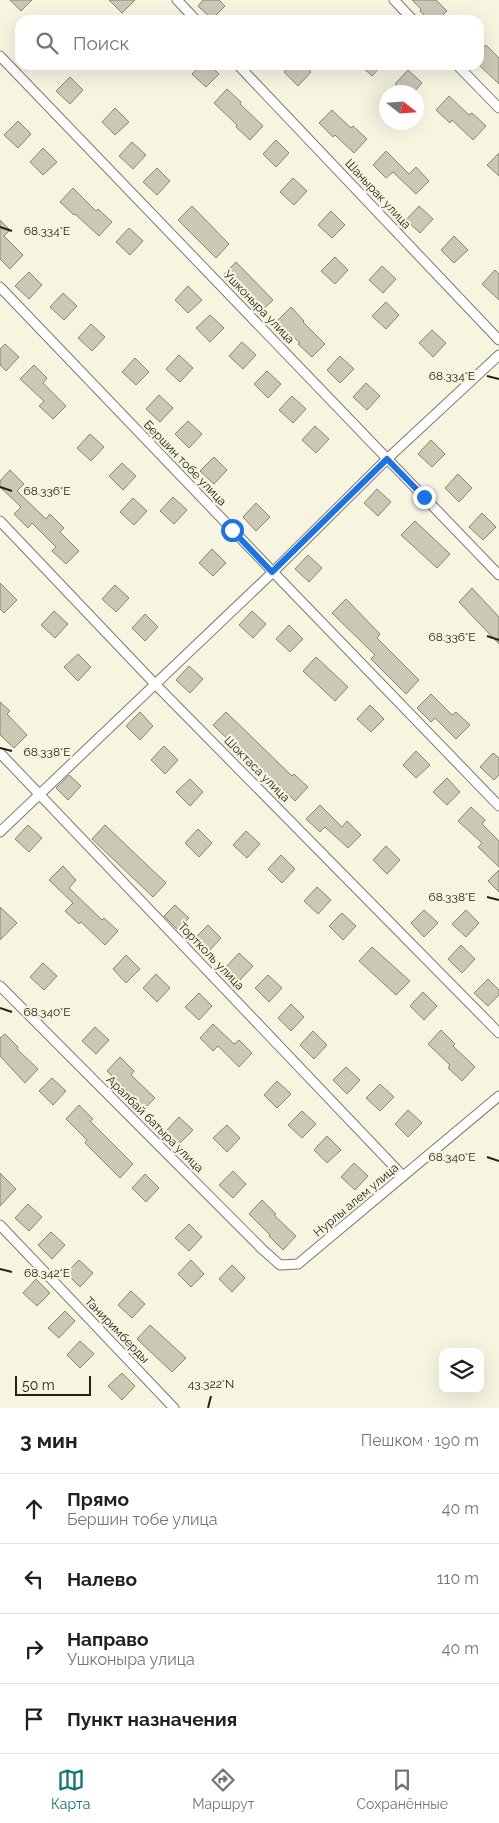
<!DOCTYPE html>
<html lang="ru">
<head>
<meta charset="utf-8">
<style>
	body { margin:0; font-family:Raleway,sans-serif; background:#f2f2f2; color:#202124 }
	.controls { position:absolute; right:15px; bottom:15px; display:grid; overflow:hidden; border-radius:10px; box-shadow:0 5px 20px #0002 }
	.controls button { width:45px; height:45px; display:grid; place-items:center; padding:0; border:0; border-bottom:1px solid #e0e0e0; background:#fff; color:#202124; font:25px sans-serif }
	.compass { position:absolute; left:379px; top:85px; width:45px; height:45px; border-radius:50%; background:#fff; box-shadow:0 5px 20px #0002; rotate:107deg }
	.scale { position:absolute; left:15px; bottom:12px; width:76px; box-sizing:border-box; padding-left:5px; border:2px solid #23221b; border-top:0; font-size:14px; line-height:18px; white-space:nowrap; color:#23221b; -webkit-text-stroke:4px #f7f4e0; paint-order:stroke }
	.stop { position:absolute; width:15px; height:15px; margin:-11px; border:4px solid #1a73e8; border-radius:50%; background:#fff }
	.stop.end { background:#1a73e8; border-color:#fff; box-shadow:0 1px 5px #0008 }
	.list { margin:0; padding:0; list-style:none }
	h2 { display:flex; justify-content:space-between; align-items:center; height:65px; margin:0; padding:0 20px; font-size:21px }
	h2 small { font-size:16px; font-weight:400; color:#757577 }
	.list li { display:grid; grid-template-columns:32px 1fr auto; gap:15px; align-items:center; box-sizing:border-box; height:70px; padding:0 20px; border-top:1px solid #e0e0e0 }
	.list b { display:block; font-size:19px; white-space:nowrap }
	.list p { margin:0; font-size:16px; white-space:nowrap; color:#757577 }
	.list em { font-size:16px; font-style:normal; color:#757577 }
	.icon { flex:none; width:28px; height:28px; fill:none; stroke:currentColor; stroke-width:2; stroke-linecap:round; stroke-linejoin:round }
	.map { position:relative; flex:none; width:499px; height:1408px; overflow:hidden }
	.search { position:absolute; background:#fff; box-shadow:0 5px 20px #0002; left:15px; right:15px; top:15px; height:55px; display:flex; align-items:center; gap:12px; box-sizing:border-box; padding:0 18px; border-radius:15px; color:#757577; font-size:19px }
	.sheet { height:345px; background:#fff }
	nav { display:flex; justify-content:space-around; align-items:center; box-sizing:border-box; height:70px; border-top:1px solid #e0e0e0; background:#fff; font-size:14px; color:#757577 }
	nav a { display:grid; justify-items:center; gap:2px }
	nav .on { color:#0f766e }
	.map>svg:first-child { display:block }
	.building { fill:#cbc8b5; stroke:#888573 }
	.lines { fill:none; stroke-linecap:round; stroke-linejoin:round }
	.street-casing { stroke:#7f7b6a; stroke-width:11 }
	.street { stroke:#fff; stroke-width:9 }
	.route { stroke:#1a73e8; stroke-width:6 }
	.ticks { fill:none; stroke:#23221b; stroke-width:2 }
	.labels { text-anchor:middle; stroke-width:4.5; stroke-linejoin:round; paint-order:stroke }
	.street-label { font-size:12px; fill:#23221b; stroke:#f7f4e0 }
	.ticks-label { font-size:12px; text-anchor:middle; fill:#23221b; stroke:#f7f4e0; stroke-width:4.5; stroke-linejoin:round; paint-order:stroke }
</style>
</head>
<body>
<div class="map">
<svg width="499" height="1408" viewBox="0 0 499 1408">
	<rect width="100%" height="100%" fill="#f7f4e0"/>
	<!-- building -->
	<g class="building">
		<polygon points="10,0 32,0 21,11"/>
		<polygon points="109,0 135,0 122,13"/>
		<polygon points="203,0 219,0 225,6 212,19 198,6"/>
		<polygon points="412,0 436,0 447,11 438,20 429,20 420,11 421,9"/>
		<polygon points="486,45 499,58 499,84 479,65 479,52"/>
		<polygon points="201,65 210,65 219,74 206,87 192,74"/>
		<polygon points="291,65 304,65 311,72 298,86 284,72"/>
		<polygon points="360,65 382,65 372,76"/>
		<polygon points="408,70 422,83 414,92 404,92 395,84"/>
		<polygon points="70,77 83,90 70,104 56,91"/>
		<polygon points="227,89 241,102 240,104 263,126 250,140 236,127 237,125 214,103"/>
		<polygon points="449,96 469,115 472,113 486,126 473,140 452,120 450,123 436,110"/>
		<polygon points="115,108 129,122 115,135 102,122"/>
		<polygon points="332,110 351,128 353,126 367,139 354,153 335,135 333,137 319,123"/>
		<polygon points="18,121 31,134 18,148 4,135"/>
		<polygon points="276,140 289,153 276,167 263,154"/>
		<polygon points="132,142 146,155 133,169 119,156"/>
		<polygon points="43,148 57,162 43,175 30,162"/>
		<polygon points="386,151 409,174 416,167 429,181 416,194 393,172 386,178 373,165"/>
		<polygon points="499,153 499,176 487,165"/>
		<polygon points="157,168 170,181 157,195 143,182"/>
		<polygon points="293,178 307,191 294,205 280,192"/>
		<polygon points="73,188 96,211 98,209 112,222 99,236 75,214 74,215 60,202"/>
		<polygon points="192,206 229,244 216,258 178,220"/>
		<polygon points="419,206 433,219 420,233 406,220"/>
		<polygon points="331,211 345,225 332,238 318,225"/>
		<polygon points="0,220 10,230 4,236 23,255 10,269 0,259"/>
		<polygon points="129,228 143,241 130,255 116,242"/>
		<polygon points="454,236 468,250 454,263 441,250"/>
		<polygon points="335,257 348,270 335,284 321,271"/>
		<polygon points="236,262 273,300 259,313 222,276"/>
		<polygon points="382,266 396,279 383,293 369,280"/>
		<polygon points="495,270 499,274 499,300 482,284"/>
		<polygon points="29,272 42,285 29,299 15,286"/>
		<polygon points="188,286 202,300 188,313 175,300"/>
		<polygon points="63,293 77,306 64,320 50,307"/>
		<polygon points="386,302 399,315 386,329 372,316"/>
		<polygon points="291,307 304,321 303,322 325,344 312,357 298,344 300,343 277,321"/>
		<polygon points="210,315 224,328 210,342 196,328"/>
		<polygon points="91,324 105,337 92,351 78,338"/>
		<polygon points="432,330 446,343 433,357 419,343"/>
		<polygon points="242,342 256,355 243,369 229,356"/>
		<polygon points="5,344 19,357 6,371 0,365 0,349"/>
		<polygon points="179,355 193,368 180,382 166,369"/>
		<polygon points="340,356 354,369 340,383 327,370"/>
		<polygon points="135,358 149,372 136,385 122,372"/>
		<polygon points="34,365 47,378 43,383 66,406 53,419 39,406 44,401 20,379"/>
		<polygon points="267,371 281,384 268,398 254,384"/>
		<polygon points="366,383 380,396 367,410 353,397"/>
		<polygon points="159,395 173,408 160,422 146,409"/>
		<polygon points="292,396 306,409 293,423 279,410"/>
		<polygon points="188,421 202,434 189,448 175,434"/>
		<polygon points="315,426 329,439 316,453 302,440"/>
		<polygon points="90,434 104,447 91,461 77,448"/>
		<polygon points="431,440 445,454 432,467 418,454"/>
		<polygon points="214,457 227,470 214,484 200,471"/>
		<polygon points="122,463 136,476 123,490 109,476"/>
		<polygon points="10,470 24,484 17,491 46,519 50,514 64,528 60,532 79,551 66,564 52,551 56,547 32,523 28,528 14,514 21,507 0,487 0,481"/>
		<polygon points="458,474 472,488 459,502 445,488"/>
		<polygon points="377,489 391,502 378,516 364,503"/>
		<polygon points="173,497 187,510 174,524 160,511"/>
		<polygon points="133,498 147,511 134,525 120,512"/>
		<polygon points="256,503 270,517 256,531 243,517"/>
		<polygon points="482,513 496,527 483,540 469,527"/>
		<polygon points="415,521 450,554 437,568 401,535"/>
		<polygon points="212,549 226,563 213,576 199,563"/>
		<polygon points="308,555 322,568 309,582 295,569"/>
		<polygon points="0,583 17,600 4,613 0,609"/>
		<polygon points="115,585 129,598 116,612 102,599"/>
		<polygon points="472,588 499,617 499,644 459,602"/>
		<polygon points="346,599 380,634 377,638 419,680 406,694 371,659 375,655 332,613"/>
		<polygon points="54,611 68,624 55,638 41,625"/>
		<polygon points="252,611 266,624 253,638 239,625"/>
		<polygon points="145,614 158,627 145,641 132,628"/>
		<polygon points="289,625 303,639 290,652 276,639"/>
		<polygon points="78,654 91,667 78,681 64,667"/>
		<polygon points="316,657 348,687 335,701 303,671"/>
		<polygon points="189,666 203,679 190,693 176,680"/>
		<polygon points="431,694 452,715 456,712 470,725 456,739 435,718 431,722 417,708"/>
		<polygon points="0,702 10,711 7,714 27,735 14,748 0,735"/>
		<polygon points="370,705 384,719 371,732 357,719"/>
		<polygon points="140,712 153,726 140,740 126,726"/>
		<polygon points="226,712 292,776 294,774 308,787 295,801 271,777 269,779 213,725"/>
		<polygon points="164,746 178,760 165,774 151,760"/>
		<polygon points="416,751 430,765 416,778 403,765"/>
		<polygon points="493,753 499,758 499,775 494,780 480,767"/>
		<polygon points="69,775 81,786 68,800 56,788"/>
		<polygon points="447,778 460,792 447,805 433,792"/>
		<polygon points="190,779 203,792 190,806 176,792"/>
		<polygon points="320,805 342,827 347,821 361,835 348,848 325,827 320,832 306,819"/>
		<polygon points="471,807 485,820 482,824 499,841 499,867 478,847 482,843 458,821"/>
		<polygon points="28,825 42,838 29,852 15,839"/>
		<polygon points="105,825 166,883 153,897 92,839"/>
		<polygon points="198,829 212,843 199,857 185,843"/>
		<polygon points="246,831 260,844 247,858 233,845"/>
		<polygon points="386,846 400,860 387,874 373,860"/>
		<polygon points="281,855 295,869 282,883 268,869"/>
		<polygon points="63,866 76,880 69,888 102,920 104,918 118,931 105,945 81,922 79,924 65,911 73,903 49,880"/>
		<polygon points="499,870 499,892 488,881"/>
		<polygon points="317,887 331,900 318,914 304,901"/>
		<polygon points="175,905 189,918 178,930 164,916"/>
		<polygon points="0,907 17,923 0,940"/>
		<polygon points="424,910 438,923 424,937 411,923"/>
		<polygon points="466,910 479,923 466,937 452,924"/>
		<polygon points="342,913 356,926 343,940 329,926"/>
		<polygon points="208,925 221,938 208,952 194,939"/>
		<polygon points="461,945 475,959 462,973 448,959"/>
		<polygon points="372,947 410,981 396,995 359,961"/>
		<polygon points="239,953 253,966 240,980 226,967"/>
		<polygon points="126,955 140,969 126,983 113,969"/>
		<polygon points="43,963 57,976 44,990 30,977"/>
		<polygon points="156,974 170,988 157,1002 143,988"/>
		<polygon points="268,975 282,988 269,1002 255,988"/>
		<polygon points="488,979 499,990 499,995 488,1006 474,993"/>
		<polygon points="423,992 437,1006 424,1020 410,1006"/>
		<polygon points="199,993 212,1006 199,1020 185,1007"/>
		<polygon points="291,1004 304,1017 291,1031 278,1018"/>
		<polygon points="213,1024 234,1044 239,1040 252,1053 239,1067 218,1046 213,1051 200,1038"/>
		<polygon points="95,1027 109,1040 96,1054 82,1041"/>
		<polygon points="441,1030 455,1044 453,1046 475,1067 462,1081 448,1068 450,1065 428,1044"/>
		<polygon points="313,1031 327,1045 314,1059 300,1045"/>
		<polygon points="5,1034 18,1047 17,1049 38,1069 25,1083 0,1056 0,1038"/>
		<polygon points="120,1057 134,1071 131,1075 155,1098 141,1112 128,1098 131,1094 107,1071"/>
		<polygon points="346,1067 360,1080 347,1094 333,1080"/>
		<polygon points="52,1078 66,1091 53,1105 39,1091"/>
		<polygon points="277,1081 291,1094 277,1108 264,1095"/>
		<polygon points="380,1084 394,1097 380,1111 366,1098"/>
		<polygon points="79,1105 93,1119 90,1121 133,1164 120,1178 85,1143 87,1140 66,1119"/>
		<polygon points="408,1110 422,1123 408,1137 395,1124"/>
		<polygon points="302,1111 316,1124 302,1138 288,1125"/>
		<polygon points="179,1117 193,1130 179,1144 166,1131"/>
		<polygon points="227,1125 240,1138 227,1152 213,1138"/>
		<polygon points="327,1136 341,1150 327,1163 314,1150"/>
		<polygon points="354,1163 368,1176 355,1190 341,1177"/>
		<polygon points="233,1171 246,1184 233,1198 219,1185"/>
		<polygon points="0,1173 16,1189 0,1206"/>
		<polygon points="145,1174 159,1188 146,1202 132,1188"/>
		<polygon points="262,1200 276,1214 274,1215 296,1236 283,1250 269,1236 270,1235 249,1214"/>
		<polygon points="28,1204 42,1217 29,1231 15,1218"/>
		<polygon points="189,1224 202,1237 189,1251 175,1238"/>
		<polygon points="51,1232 65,1245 52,1259 38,1245"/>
		<polygon points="79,1260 93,1273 80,1287 66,1273"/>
		<polygon points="191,1260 204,1274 191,1287 178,1274"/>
		<polygon points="232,1265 245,1278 232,1292 219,1279"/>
		<polygon points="36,1279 50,1293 37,1306 23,1293"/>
		<polygon points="131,1291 145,1304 132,1318 118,1305"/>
		<polygon points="65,1311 75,1321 59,1338 48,1328"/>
		<polygon points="150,1325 186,1358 172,1372 137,1339"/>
		<polygon points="80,1341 94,1354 80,1368 67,1355"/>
		<polygon points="122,1373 135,1386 122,1400 108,1386"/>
	</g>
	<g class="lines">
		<!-- street casing -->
		<g class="street-casing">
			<g id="street">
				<polyline points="177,0 196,20"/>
				<polyline points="394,0 413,20"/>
				<polyline points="0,56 499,575"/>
				<polyline points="238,65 499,340"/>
				<polyline points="457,65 499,108"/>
				<polyline points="0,287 273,572 499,806"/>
				<polyline points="0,521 155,684 499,1033"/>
				<polyline points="0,753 403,1176"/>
				<polyline points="0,832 273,572 387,459 499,355"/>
				<polyline points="0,986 262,1249 280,1265 298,1264 499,1096"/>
				<polyline points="0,1225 174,1408"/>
			</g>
		</g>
		<!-- street -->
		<use href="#street" class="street"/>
	</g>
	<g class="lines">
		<!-- route -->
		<polyline class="route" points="232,530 272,572 387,459 424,497"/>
	</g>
	<!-- ticks -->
	<path class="ticks" d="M0 227 12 231M487 376 499 379M0 487 12 491M487 636 499 640M0 748 12 751M487 897 499 900M0 1008 12 1012M487 1157 499 1161M0 1269 12 1272M208 1408 211 1396"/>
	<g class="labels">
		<!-- street labels -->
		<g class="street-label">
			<text transform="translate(378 194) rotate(47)" y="4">Шанырак улица</text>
			<text transform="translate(259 307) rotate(46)" y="4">Ушконыра улица</text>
			<text transform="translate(185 463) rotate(46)" y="4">Бершин тобе улица</text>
			<text transform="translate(257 769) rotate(45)" y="4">Шоктаса улица</text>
			<text transform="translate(211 956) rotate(46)" y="4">Тортколь улица</text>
			<text transform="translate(155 1124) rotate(45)" y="4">Аралбай батыра улица</text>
			<text transform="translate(356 1200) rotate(-40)" y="4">Нурлы алем улица</text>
			<text transform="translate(117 1330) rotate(46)" y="4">Таниримберды</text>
		</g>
	</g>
	<g class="ticks-label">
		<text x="47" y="235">68.334°E</text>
		<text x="452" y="380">68.334°E</text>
		<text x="47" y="495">68.336°E</text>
		<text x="452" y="641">68.336°E</text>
		<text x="47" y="756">68.338°E</text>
		<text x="452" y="901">68.338°E</text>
		<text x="47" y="1016">68.340°E</text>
		<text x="452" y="1161">68.340°E</text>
		<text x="47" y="1277">68.342°E</text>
		<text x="211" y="1388">43.322°N</text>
	</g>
</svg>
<div class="controls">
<button><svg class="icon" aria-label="layers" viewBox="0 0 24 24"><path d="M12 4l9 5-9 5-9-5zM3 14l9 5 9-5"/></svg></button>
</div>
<svg class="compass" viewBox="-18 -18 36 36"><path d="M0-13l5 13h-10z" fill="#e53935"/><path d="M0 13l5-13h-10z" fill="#757577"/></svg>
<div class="scale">50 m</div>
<div class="stop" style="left:232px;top:530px"></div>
<div class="stop end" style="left:424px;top:497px"></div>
<div class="search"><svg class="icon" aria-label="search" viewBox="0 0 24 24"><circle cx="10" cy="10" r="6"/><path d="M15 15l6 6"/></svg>Поиск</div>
</div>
<section class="sheet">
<h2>3 мин<small>Пешком · 190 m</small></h2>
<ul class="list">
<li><svg class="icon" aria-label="ahead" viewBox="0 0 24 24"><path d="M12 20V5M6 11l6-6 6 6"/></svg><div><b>Прямо</b><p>Бершин тобе улица</p></div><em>40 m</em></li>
<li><svg class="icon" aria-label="left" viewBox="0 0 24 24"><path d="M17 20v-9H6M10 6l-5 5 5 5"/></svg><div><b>Налево</b></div><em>110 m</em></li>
<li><svg class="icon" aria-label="right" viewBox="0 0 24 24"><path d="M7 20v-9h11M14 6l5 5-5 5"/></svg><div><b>Направо</b><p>Ушконыра улица</p></div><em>40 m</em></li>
<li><svg class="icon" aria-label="arrive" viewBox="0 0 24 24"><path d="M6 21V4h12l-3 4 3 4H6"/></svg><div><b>Пункт назначения</b></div></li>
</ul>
</section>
<nav>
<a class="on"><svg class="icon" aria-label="map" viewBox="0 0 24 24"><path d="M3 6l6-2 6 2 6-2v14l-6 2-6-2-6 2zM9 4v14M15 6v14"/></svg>Карта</a>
<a><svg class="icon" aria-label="directions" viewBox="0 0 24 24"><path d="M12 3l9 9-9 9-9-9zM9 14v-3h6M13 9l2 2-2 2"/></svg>Маршрут</a>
<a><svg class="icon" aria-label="saved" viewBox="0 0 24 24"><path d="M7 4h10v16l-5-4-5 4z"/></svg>Сохранённые</a>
</nav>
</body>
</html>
